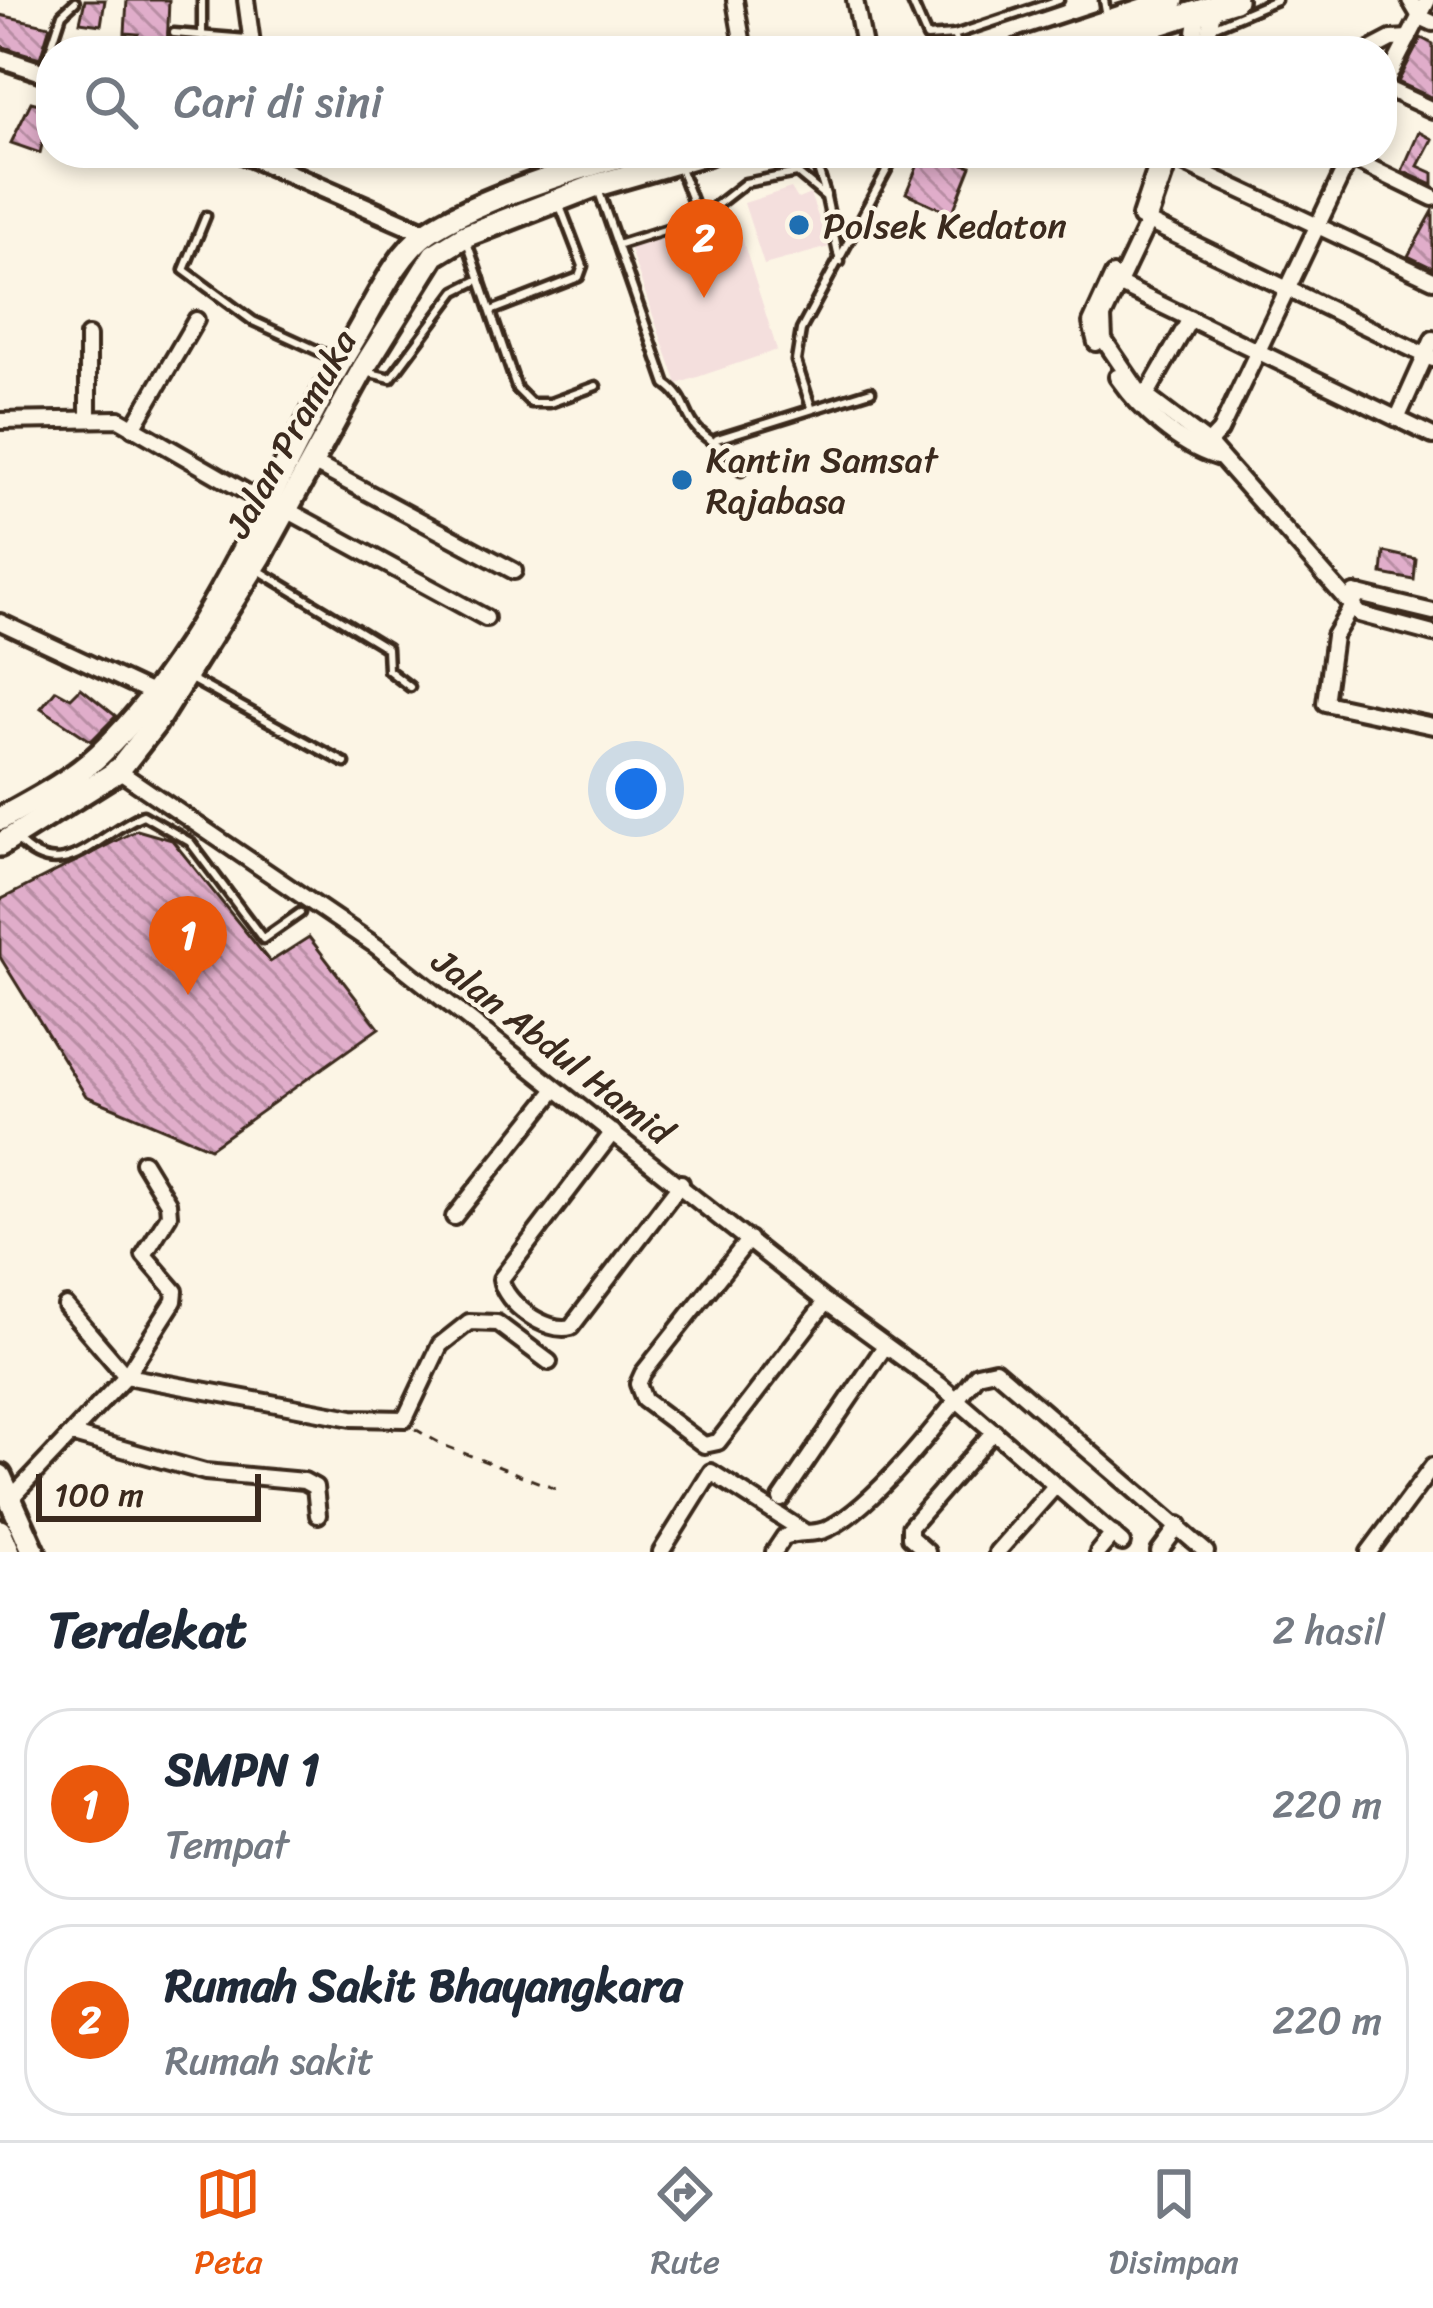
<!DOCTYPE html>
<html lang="id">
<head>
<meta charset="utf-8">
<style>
	body { margin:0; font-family:Sriracha,sans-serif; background:#f2f2f3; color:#1f2937 }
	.scale { position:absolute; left:36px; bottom:30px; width:225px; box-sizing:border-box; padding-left:12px; border:6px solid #3b2a1e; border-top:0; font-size:33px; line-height:42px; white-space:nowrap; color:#3b2a1e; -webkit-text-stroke:9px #fcf5e5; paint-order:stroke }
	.you { position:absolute; left:636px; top:789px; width:42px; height:42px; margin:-30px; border:9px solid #fff; border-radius:50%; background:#1a73e8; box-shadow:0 0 0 18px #1a73e833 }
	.badge { display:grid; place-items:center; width:78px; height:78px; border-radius:50%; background:#ea580c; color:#fff; font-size:39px; font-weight:700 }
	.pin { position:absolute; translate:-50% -99px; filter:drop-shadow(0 3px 6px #0008) }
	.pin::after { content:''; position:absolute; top:63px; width:42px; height:36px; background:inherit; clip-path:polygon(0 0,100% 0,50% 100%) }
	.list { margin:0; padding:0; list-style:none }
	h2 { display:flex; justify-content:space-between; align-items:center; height:156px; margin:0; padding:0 48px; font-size:51px }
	h2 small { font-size:39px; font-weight:400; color:#747a83 }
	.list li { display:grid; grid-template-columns:78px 1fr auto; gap:36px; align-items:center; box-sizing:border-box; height:192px; margin:0 24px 24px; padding:0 24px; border:3px solid #e0e1e3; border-radius:48px }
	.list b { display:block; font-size:45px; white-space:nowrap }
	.list p { margin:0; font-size:39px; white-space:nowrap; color:#747a83 }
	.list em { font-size:39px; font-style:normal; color:#747a83 }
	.icon { flex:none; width:66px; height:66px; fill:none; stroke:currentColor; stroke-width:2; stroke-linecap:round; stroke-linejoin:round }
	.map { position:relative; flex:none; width:1433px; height:1552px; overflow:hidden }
	.search { position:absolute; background:#fff; box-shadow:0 6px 18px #0003; left:36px; right:36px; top:36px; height:132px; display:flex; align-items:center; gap:30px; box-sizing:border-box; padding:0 42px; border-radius:48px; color:#747a83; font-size:45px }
	.sheet { height:588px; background:#fff }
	nav { display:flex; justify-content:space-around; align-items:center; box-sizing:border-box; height:168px; border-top:3px solid #e0e1e3; background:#fff; font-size:33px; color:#747a83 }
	nav a { display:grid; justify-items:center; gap:6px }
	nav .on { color:#ea580c }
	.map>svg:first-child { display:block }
	.built { fill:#f4dfdd }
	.building { fill:url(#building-back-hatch); stroke:#3b2a1e; stroke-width:3 }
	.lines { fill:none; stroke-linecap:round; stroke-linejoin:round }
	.service-casing { stroke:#3b2a1e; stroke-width:15 }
	.minor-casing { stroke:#3b2a1e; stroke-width:22 }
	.tertiary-casing { stroke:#3b2a1e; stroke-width:26 }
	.primary-casing { stroke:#3b2a1e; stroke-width:30 }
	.path { stroke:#3b2a1e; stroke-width:3; stroke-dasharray:9 9; stroke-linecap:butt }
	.service { stroke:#fcf5e5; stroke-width:6 }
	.minor { stroke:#fcf5e5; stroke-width:14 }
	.tertiary { stroke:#fcf5e5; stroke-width:16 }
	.primary { stroke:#fcf5e5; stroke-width:21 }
	.poi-dot { fill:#1f6fb2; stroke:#fcf5e5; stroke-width:4.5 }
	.labels { text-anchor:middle; stroke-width:9; stroke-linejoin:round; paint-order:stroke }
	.poi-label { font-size:36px; fill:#3b2a1e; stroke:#fcf5e5; text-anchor:start }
	.street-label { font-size:36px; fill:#3b2a1e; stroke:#fcf5e5 }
</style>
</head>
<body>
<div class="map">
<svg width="1433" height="1552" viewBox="0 0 1433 1552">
	<defs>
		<pattern id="building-back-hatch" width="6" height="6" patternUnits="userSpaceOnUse" patternTransform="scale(3)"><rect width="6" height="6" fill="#e0adca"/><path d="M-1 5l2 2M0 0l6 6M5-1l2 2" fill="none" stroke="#b78da3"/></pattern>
	</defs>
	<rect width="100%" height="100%" fill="#fcf5e5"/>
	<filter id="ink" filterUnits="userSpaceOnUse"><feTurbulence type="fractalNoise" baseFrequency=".00833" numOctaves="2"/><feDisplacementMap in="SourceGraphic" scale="24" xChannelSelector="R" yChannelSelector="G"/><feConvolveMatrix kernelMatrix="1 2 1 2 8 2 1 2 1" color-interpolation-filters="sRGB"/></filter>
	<g filter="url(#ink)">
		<!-- built -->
		<g class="built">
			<polygon points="791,188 798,199 810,194 829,247 764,265 744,203"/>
			<polygon points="736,219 777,350 677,384 629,247"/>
		</g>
		<!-- building -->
		<g class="building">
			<polygon points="85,0 105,0 101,25 80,22"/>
			<polygon points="127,0 169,0 167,51 130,51 138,34 125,33"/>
			<polygon points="0,15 50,26 40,58 0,46"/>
			<polygon points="1421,38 1433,44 1433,98 1398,82"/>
			<polygon points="31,102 51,107 40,153 11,143"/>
			<polygon points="1419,132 1432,139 1418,166 1433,173 1433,185 1402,171"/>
			<polygon points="923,153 971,166 952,214 906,193"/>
			<polygon points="1433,211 1433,268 1408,256"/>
			<polygon points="1384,552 1416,559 1414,580 1382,574"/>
			<polygon points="81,688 116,716 91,741 41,708 56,690 71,698"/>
			<polygon points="137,830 172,840 270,962 309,937 379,1028 210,1148 86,1096 0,957 0,900"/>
		</g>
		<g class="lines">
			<!-- service casing -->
			<g class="service-casing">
				<g id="service">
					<polyline points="911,0 927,37 954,35"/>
					<polyline points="1104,0 1107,18"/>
					<polyline points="1208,29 1276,0"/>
					<polyline points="174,33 247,39"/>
					<polyline points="202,36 202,0"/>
					<polyline points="960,51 954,35 1059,0"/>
					<polyline points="44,69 62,14 75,2"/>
					<polyline points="813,153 826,195"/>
					<path d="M598 189 666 384C688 399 683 415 699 431 718 449 727 443 741 471"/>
					<polyline points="206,216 184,270 253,321 336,359"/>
					<polyline points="699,219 745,183 797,173 826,197 840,262"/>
					<polyline points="467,242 517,389 531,403 550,403 596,386"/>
					<polyline points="620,244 699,219 679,166"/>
					<polyline points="491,311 579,277 583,266 560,206"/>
					<polyline points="370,373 391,378 456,291 480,279"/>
					<polyline points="811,407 796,361 801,330 896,153"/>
					<polyline points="717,439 871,391"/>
					<polyline points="260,571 387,648 388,670 410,687"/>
					<polyline points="189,678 345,763"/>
					<path d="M17 840C63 889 96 834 143 815L190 842 263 939 300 913"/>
				</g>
			</g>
			<!-- minor casing -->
			<g class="minor-casing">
				<g id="minor">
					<polyline points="246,0 253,51"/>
					<polyline points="735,0 744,51"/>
					<polyline points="855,0 865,51"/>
					<polyline points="1410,0 1420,17 1433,23"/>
					<polyline points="1192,51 1199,9"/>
					<polyline points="1205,51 1214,6"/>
					<polyline points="1368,51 1391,39 1409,38"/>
					<polyline points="1383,87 1433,110"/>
					<polyline points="1382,89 1428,0"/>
					<polyline points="1172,153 1148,222 1103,317 1104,340 1138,390 1208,443 1359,614 1433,634"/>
					<polyline points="1340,153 1433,198"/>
					<polyline points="1166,155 1433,280"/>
					<polyline points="1140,216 1161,153"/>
					<polyline points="1140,218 1433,359"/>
					<polyline points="1114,282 1433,436"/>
					<polyline points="88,336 88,416"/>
					<polyline points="1096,343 1091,323 1113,275"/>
					<path d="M1117 377C1140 410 1178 445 1217 457"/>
					<polyline points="1142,403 1190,319"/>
					<polyline points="1398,417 1433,339"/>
					<polyline points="0,421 119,419 265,503"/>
					<polyline points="133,428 196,320"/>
					<polyline points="1204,448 1220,431 1352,153"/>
					<polyline points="311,462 514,571"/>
					<polyline points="287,510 486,618"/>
					<polyline points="1354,593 1433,612"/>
					<polyline points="1359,594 1334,636 1325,703 1433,726"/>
					<polyline points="0,622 152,693"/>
					<polyline points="114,768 376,946 826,1302 941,1386 1122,1543"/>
					<path d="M613 1132 501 1279C504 1303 547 1334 571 1327L681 1183"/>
					<polyline points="454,1217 556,1089"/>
					<polyline points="749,1239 643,1373 638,1384 644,1400 704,1445 718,1442 826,1302"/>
					<polyline points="66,1306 126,1376 352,1418 405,1419 440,1345 469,1322 497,1323 549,1362"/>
					<polyline points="73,1435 205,1472 304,1481 315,1487 318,1515"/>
					<polyline points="13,1496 126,1376 174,1301 175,1291 144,1255 169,1215 168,1203 143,1162"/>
					<polyline points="781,1499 885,1346"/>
					<polyline points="661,1552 711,1472 803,1531"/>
					<path d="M774 1552 784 1537C798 1530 815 1536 829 1528 876 1505 944 1416 977 1374L995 1370 1206 1552"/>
					<polyline points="927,1552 910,1537 910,1527 994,1431"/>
					<polyline points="997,1552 1056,1485"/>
					<polyline points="1098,1552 1113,1534"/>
					<polyline points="1159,1552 1179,1525"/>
					<polyline points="1369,1552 1433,1466"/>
				</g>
			</g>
			<!-- tertiary casing -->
			<g class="tertiary-casing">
				<g id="tertiary">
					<polyline points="0,58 51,75"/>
					<polyline points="242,153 426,233"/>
				</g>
			</g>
			<!-- primary casing -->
			<g class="primary-casing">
				<g id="primary">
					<polyline points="1018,51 1173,0"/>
					<polyline points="1074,51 1235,0"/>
					<path d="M0 819C34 800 70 782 99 755 216 645 270 478 351 344 373 309 394 256 428 232 475 200 575 169 632 153"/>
					<polyline points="0,845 118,771 155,724 260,557 363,369 434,255 465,236 597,185 708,153"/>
					<polyline points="0,1476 34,1552"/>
					<polyline points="0,1531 9,1552"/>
				</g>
			</g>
			<!-- path -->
			<polyline class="path" points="415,1429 443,1445 561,1491"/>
			<!-- service -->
			<use href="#service" class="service"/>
			<!-- minor -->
			<use href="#minor" class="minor"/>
			<!-- tertiary -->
			<use href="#tertiary" class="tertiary"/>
			<!-- primary -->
			<use href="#primary" class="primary"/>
		</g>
	</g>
	<!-- markers -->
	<g class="poi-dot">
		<circle cx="799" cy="225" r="12"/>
		<circle cx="682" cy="480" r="12"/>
	</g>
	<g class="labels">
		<!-- poi labels -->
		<g class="poi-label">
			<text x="823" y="238">Polsek Kedaton</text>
			<text x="706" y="472">Kantin Samsat<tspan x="706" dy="41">Rajabasa</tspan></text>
		</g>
		<!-- street labels -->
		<g class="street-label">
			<text transform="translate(290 433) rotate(-61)" y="13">Jalan Pramuka</text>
			<text transform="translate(553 1046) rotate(38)" y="13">Jalan Abdul Hamid</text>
		</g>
	</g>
</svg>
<div class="scale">100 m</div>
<div class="you"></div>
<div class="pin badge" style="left:188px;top:995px">1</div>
<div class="pin badge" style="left:704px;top:298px">2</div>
<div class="search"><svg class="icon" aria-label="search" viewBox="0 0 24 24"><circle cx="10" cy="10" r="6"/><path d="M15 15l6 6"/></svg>Cari di sini</div>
</div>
<section class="sheet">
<h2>Terdekat<small>2 hasil</small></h2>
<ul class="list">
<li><span class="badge">1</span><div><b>SMPN 1</b><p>Tempat</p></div><em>220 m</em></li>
<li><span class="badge">2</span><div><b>Rumah Sakit Bhayangkara</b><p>Rumah sakit</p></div><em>220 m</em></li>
</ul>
</section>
<nav>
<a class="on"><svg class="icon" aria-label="map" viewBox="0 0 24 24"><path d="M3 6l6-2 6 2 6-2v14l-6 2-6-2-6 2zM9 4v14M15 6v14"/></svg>Peta</a>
<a><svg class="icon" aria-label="directions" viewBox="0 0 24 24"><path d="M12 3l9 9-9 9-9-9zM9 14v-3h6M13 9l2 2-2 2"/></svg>Rute</a>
<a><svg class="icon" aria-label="saved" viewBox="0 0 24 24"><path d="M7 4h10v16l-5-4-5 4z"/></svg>Disimpan</a>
</nav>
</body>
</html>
